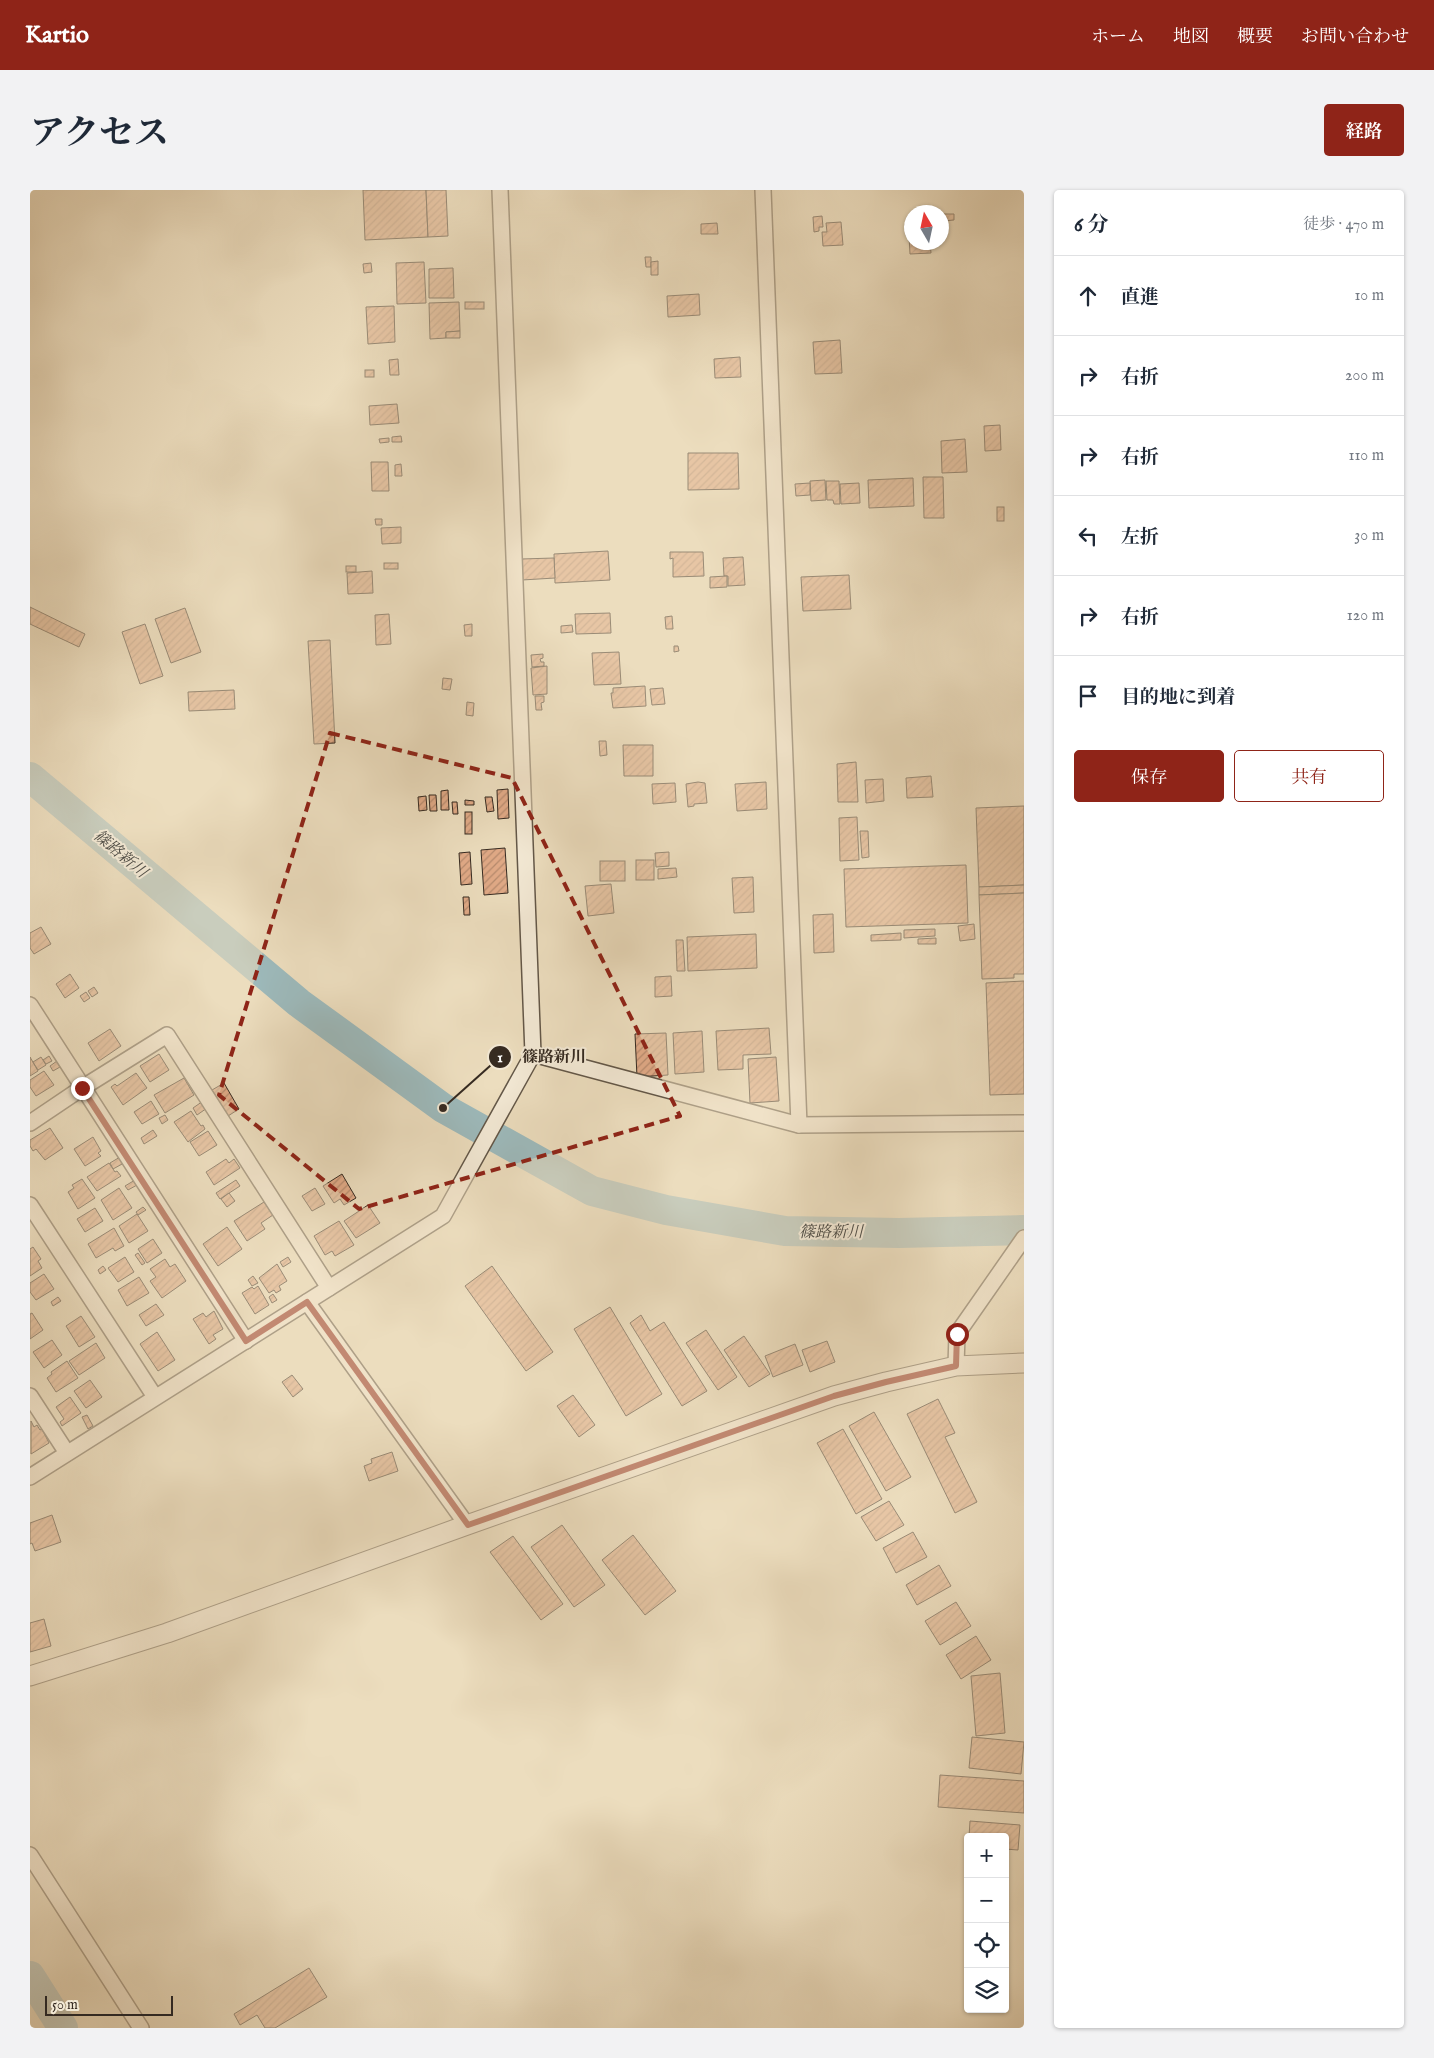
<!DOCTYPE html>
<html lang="ja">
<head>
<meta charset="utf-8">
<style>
	body { margin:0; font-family:"IM FELL English","Noto Serif JP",serif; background:#f2f2f3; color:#1f2937 }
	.controls { position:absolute; right:15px; bottom:15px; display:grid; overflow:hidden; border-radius:5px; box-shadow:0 1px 4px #0004 }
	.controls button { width:45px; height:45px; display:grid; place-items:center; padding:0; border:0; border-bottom:1px solid #e0e1e3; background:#fff; color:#1f2937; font:25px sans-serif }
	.compass { position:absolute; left:874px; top:15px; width:45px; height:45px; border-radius:50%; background:#fff; box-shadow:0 1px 4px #0004; rotate:351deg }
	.scale { position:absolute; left:15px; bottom:12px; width:128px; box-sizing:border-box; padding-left:5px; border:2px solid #352a21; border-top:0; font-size:14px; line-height:18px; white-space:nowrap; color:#352a21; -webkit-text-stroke:4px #f3e9d5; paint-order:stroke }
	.stop { position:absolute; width:15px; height:15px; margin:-11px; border:4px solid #8f2418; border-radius:50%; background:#fff }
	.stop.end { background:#8f2418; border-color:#fff; box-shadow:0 1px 5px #0008 }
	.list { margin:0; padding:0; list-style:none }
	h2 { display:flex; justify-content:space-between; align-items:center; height:65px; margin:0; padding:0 20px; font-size:21px }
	h2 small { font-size:16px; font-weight:400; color:#747a83 }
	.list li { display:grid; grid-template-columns:32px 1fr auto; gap:15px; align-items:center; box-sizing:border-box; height:80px; padding:0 20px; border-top:1px solid #e0e1e3 }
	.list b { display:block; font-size:19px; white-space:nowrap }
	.list em { font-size:16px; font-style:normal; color:#747a83 }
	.actions { display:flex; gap:10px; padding:15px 20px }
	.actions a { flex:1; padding:11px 0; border:1px solid #8f2418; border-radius:5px; text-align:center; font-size:18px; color:#8f2418 }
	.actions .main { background:#8f2418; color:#fff }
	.icon { flex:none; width:28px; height:28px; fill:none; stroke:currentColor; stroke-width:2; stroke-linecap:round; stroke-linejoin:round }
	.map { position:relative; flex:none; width:994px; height:1838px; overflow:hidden; border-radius:5px }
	header { display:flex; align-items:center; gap:30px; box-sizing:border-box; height:70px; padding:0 25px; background:#8f2418; color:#fff }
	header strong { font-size:24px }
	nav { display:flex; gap:28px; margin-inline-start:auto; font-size:18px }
	.intro { display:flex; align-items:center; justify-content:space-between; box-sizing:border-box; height:120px; padding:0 30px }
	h1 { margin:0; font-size:35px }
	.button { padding:12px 22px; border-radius:5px; background:#8f2418; color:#fff; font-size:18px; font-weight:700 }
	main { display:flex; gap:30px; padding:0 30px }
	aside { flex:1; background:#fff; border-radius:5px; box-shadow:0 1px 4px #0004 }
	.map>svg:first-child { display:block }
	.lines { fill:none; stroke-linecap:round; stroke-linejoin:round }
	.river { stroke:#9dbabc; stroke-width:30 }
	.building { fill:url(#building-hatch); stroke:#352a21 }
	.minor-casing { stroke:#635748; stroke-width:18 }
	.tertiary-casing { stroke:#635748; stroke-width:21 }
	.minor { stroke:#f3e9d5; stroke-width:15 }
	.tertiary { stroke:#f3e9d5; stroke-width:19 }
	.route { stroke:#8f2418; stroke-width:6 }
	.marked { fill:none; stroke:#8f2418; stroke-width:4; stroke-dasharray:10 6; stroke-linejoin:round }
	.labels { text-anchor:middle; stroke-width:4; stroke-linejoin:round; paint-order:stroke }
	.water-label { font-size:16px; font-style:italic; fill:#4f4e48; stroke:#f3e9d5 }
	.leader { fill:none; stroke:#352a21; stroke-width:2 }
	.callout-dot { fill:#352a21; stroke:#f3e9d5; stroke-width:2 }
	.mark-label { font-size:15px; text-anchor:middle; font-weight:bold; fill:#fff }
	.callout-label { font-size:16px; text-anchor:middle; font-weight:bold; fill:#352a21; stroke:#f3e9d5; stroke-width:4; stroke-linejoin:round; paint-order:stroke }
</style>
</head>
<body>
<header>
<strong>Kartio</strong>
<nav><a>ホーム</a><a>地図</a><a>概要</a><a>お問い合わせ</a></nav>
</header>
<div class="intro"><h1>アクセス</h1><a class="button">経路</a></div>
<main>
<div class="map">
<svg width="994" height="1838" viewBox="0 0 994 1838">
	<defs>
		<pattern id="building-hatch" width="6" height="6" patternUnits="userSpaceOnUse" patternTransform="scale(1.25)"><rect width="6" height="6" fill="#e1aa87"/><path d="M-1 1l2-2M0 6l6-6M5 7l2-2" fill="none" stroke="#b78b6e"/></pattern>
	</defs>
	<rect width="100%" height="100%" fill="#ecddbe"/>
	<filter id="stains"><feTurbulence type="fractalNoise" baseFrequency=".004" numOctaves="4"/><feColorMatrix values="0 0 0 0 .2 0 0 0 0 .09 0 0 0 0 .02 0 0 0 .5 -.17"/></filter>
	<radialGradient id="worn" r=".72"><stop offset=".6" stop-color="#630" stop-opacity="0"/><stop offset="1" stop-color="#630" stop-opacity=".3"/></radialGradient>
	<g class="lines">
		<!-- river -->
		<g class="river">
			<polyline points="0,587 269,813 413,918 562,1001 636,1020 755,1041 869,1043 994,1040"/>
			<polyline points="0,1786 33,1838"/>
		</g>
	</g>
	<!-- building -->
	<g class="building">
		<polygon points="333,0 396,0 398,47 335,50"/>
		<polygon points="396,0 416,0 418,46 398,47"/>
		<polygon points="912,24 924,24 924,30 913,31"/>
		<polygon points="792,26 793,37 789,37 789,41 784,42 783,27"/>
		<polygon points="811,32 813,55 793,56 792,42 797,42 796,33"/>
		<polygon points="687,33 688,44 671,44 671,34"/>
		<polygon points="875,34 882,34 882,52 900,52 901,63 880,64 879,46 876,46"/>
		<polygon points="615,67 621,67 621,77 616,77"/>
		<polygon points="628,71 628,85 621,85 621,72"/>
		<polygon points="394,72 396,113 367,114 366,73"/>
		<polygon points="341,73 342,82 334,83 333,74"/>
		<polygon points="423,78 424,108 399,108 399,79"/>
		<polygon points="669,104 670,125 638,127 637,106"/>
		<polygon points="429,112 430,141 416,142 416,148 400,149 399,113"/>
		<rect x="435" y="112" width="19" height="7"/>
		<polygon points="364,116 365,152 338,154 336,117"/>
		<polygon points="430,141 430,148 416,148 416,142"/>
		<polygon points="810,150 812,183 785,184 783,152"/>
		<polygon points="710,167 711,187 685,188 684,169"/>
		<polygon points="368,169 369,185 360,185 359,170"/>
		<rect x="335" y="180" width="9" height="7"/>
		<polygon points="367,214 369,233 340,235 339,216"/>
		<polygon points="970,235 971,260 955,261 954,236"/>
		<polygon points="371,246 372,252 362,252 362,247"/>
		<polygon points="359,248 359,252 350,253 349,249"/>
		<polygon points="935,249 937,282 912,283 911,251"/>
		<polygon points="658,263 708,263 709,299 658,300"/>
		<polygon points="341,272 358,272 359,301 342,301"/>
		<polygon points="371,274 372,286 365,286 365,275"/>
		<polygon points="893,287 913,287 914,328 894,328"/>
		<polygon points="883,288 884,316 839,318 838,290"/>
		<polygon points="795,290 796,310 781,311 780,291"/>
		<polygon points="796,291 809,291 810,314 804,314 803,310 797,310"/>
		<polygon points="780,293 780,305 766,306 765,294"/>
		<polygon points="829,293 830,313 811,314 810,294"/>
		<rect x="967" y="317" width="7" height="14"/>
		<polygon points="345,329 352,329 352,335 346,335"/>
		<polygon points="371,337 371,353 352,354 351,338"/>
		<polygon points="578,361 580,390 525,393 524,364"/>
		<polygon points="640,362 673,362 674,386 643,387 643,368 640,369"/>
		<polygon points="713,367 715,395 698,396 698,386 694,386 693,368"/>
		<polygon points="524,368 525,388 492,390 491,369"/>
		<rect x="354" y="373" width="14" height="6"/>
		<rect x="316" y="376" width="10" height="6"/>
		<polygon points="342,381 343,403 318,404 317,383"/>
		<polygon points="819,385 821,419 773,421 771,387"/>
		<polygon points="697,386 697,397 680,398 680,387"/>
		<polygon points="0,417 55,444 49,457 0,434"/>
		<polygon points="155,418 171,462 141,473 125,429"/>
		<polygon points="580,423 581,443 546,444 545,424"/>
		<polygon points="359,424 361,454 346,455 345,425"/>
		<polygon points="642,426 643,439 636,439 635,427"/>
		<polygon points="115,434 133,486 110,494 92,442"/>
		<polygon points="442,434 442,446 435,446 434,435"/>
		<polygon points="542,435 543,442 531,443 531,436"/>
		<polygon points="300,450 305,553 284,554 278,451"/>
		<polygon points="644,456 648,456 649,461 644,462"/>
		<polygon points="589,462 591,494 564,495 562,463"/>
		<polygon points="513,464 513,468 510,469 511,472 514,472 514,476 502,477 501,465"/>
		<polygon points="517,476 517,504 503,505 501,478"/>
		<polygon points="413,488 422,489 420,500 412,499"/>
		<polygon points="615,496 616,516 583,518 581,503 583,503 583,498"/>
		<polygon points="633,498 635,514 622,515 620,499"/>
		<polygon points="204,500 205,519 159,521 158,502"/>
		<polygon points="505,506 514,506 514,512 511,513 512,520 506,520"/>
		<polygon points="437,512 444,513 443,526 436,525"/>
		<polygon points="569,551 576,551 577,565 570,566"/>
		<polygon points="593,555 623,555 623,586 594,586"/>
		<polygon points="826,572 828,612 808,612 807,574"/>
		<polygon points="901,586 903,607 877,608 876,588"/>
		<polygon points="853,589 854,611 836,613 835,590"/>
		<polygon points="668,592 675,593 677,613 664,614 664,616 658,617 656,594"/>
		<polygon points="736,592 737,619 707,621 705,594"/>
		<polygon points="645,593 646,612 623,614 622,594"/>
		<polygon points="478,599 479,628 468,629 467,600"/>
		<polygon points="418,600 419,620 411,620 411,601"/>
		<polygon points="399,605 406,605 407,621 400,621"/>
		<polygon points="396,606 397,620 389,621 388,607"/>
		<polygon points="455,607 462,607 464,621 457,622"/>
		<polygon points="435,610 444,611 444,615 435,615"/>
		<polygon points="422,612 427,612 428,624 423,624"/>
		<polygon points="994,616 994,695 949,697 946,618"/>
		<rect x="435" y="622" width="7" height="22"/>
		<polygon points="827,627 829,670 810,671 809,628"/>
		<polygon points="830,641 838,641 839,667 832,668"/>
		<polygon points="475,658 478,703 454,705 451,660"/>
		<polygon points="440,662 442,694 431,695 429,663"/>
		<polygon points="639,662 639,676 626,677 625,663"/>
		<rect x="606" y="670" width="18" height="20"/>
		<rect x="570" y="671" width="25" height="20"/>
		<polygon points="936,675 938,733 816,737 814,679"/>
		<polygon points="646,678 647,687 628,689 628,679"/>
		<polygon points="723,687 724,722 704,723 702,688"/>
		<polygon points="581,694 584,723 558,726 555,696"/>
		<polygon points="994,695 994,703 949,705 949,697"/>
		<polygon points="994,703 994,784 984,784 984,788 952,789 949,705"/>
		<polygon points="433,707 439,707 440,725 434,725"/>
		<polygon points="803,724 804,762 784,763 783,725"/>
		<polygon points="944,734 945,749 930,751 928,736"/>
		<polygon points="11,737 21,754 4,764 0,758 0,743"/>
		<polygon points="905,739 905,746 874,748 874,740"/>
		<polygon points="871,743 871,750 841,751 841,745"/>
		<polygon points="726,744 727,778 658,781 657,747"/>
		<polygon points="906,748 906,754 888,754 888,749"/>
		<polygon points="646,750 653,750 655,781 647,781"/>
		<polygon points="40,784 49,798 35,808 26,794"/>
		<polygon points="641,786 642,806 625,807 625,787"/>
		<polygon points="994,791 994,904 960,905 956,793"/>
		<polygon points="64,797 68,803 62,807 58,801"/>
		<polygon points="56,802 60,808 54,812 50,806"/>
		<polygon points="739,838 741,864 713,865 713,879 688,880 686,841"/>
		<polygon points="80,839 91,856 69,871 58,853"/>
		<polygon points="672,841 674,882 645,884 643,843"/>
		<polygon points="636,843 638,885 607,887 605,844"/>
		<polygon points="129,864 139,880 120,892 110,876"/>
		<polygon points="19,866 22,871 16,874 13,870"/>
		<polygon points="0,867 8,881 0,886"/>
		<polygon points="11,867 16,875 8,880 3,872"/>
		<polygon points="746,867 749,911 720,913 718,869"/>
		<polygon points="27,871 30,877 23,881 20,876"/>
		<polygon points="14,881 24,895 6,906 0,897 0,890"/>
		<polygon points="106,883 117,898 93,915 81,897 85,894 87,896"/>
		<polygon points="154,888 164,905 135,923 124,905"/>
		<polygon points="194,893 209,919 198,926 182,900"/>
		<polygon points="176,909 180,916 167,925 163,918"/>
		<polygon points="121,911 129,924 112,934 104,922"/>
		<polygon points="161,921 171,936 173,935 175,939 158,952 144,932"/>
		<polygon points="135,925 138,930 132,934 129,928"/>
		<polygon points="20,938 33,958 15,970 6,959 3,961 0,956 0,950"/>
		<polygon points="123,940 127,946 114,954 111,948"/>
		<polygon points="178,941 187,955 169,966 160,952"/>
		<polygon points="63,947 71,961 68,963 71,966 55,976 44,959"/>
		<polygon points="90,967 94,973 83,979 80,973"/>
		<polygon points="196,969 199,973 204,969 210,978 184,995 176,982"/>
		<polygon points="79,973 85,982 87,981 91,986 67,1001 57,987"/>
		<polygon points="312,984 326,1008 314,1015 310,1009 304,1013 293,996"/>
		<polygon points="52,989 65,1008 48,1019 38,1002 44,998 42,995"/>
		<polygon points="105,990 107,995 98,1000 95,996"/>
		<polygon points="206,990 210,996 190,1009 186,1003"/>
		<polygon points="89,998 102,1018 83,1030 71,1010"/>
		<polygon points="285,998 295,1014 282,1021 272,1006"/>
		<polygon points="199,1003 205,1011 197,1017 191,1009"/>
		<polygon points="234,1012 243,1025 231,1033 235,1039 217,1051 204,1031"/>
		<polygon points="338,1015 350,1033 326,1048 314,1031"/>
		<polygon points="113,1017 116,1020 108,1025 106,1022"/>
		<polygon points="65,1018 73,1031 55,1042 47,1029"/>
		<polygon points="107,1024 118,1041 99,1053 89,1036"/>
		<polygon points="309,1031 324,1055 305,1066 302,1061 295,1065 284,1046"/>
		<polygon points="197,1037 212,1059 188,1076 173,1054"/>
		<polygon points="84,1038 94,1056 85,1061 83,1058 66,1068 58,1054"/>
		<polygon points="123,1049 132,1063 117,1073 108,1059"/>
		<polygon points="3,1057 11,1069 8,1071 12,1078 0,1086 0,1059"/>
		<polygon points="108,1063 115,1073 112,1075 105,1065"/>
		<polygon points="95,1067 104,1082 88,1092 78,1078"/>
		<polygon points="258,1067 261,1072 253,1077 250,1072"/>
		<polygon points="135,1069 140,1077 145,1074 156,1091 132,1108 120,1091 126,1087 120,1079"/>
		<polygon points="247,1074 257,1091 249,1096 251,1100 246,1103 244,1100 239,1103 229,1088"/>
		<polygon points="73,1076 76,1080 70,1084 68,1080"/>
		<polygon points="462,1076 523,1162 496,1181 435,1096"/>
		<polygon points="14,1084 24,1099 6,1110 0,1102 0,1093"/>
		<polygon points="223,1086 228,1093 222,1096 218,1090"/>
		<polygon points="109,1087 119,1103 97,1116 88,1100"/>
		<polygon points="228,1096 239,1115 225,1124 212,1103 222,1097 224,1099"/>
		<polygon points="243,1104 247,1110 242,1113 239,1107"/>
		<polygon points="28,1107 31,1111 23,1116 21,1112"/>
		<polygon points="126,1114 134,1125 116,1136 109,1125"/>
		<polygon points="580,1117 632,1204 596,1226 544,1139"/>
		<polygon points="184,1121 193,1139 183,1145 186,1149 179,1154 163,1129 173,1123 176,1127"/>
		<polygon points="2,1123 13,1140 0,1149 0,1124"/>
		<polygon points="611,1125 620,1141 634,1132 677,1201 652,1216 600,1133"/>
		<polygon points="51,1126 65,1147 49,1157 36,1136"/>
		<polygon points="676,1140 707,1187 688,1200 656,1153"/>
		<polygon points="127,1142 145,1170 128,1181 110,1154"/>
		<polygon points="714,1146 740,1184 719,1197 694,1160"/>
		<polygon points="22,1150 32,1165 14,1178 3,1162"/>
		<polygon points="797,1151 805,1172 780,1182 772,1160"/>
		<polygon points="66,1153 75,1168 49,1185 39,1171"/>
		<polygon points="765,1154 773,1175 743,1187 735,1166"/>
		<polygon points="37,1171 48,1188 26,1202 17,1188 22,1184 21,1182"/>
		<polygon points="262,1185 273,1199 263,1207 252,1192"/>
		<polygon points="60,1190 72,1207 56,1218 44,1201"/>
		<polygon points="543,1205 565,1235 549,1247 527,1216"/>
		<polygon points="40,1207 51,1223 32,1236 30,1232 34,1229 26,1217"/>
		<polygon points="908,1209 925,1243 915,1247 947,1312 925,1323 877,1224"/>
		<polygon points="844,1222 881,1287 856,1301 819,1236"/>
		<polygon points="57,1225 63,1236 58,1239 52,1227"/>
		<polygon points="1,1231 4,1237 7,1235 10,1240 12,1239 19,1253 1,1264"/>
		<polygon points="813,1239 852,1309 826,1324 787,1253"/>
		<polygon points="362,1262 368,1281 339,1291 334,1276 342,1273 341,1269"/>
		<polygon points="859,1311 874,1335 846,1351 831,1327"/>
		<polygon points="22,1325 31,1352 5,1361 2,1353 0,1354 0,1333"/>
		<polygon points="532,1335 575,1395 544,1417 501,1357"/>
		<polygon points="883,1342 897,1367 866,1383 853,1358"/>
		<polygon points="603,1345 646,1401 615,1425 572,1370"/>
		<polygon points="483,1346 533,1414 511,1430 460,1362"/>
		<polygon points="909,1375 921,1396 887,1415 876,1395"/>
		<polygon points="926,1412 941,1436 910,1455 895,1431"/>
		<polygon points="14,1429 21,1456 0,1462 0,1433"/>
		<polygon points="946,1446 961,1470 931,1489 916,1465"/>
		<polygon points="970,1483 975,1543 946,1546 941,1486"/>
		<polygon points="942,1547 994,1552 991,1584 939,1578"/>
		<polygon points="910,1585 994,1591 994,1623 908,1617"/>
		<polygon points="940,1631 990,1635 988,1660 975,1659 975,1647 939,1647"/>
		<polygon points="279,1778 297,1807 245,1838 235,1838 227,1825 210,1835 204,1824"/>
	</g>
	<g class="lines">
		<!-- minor casing -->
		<g class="minor-casing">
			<g id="minor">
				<polyline points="733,0 769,935"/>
				<polyline points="0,815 216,1151"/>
				<polyline points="503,864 769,935 994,933"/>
				<polyline points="0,933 52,898 137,845 299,1098"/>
				<polyline points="0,1015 125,1207"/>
				<polyline points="277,1112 437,1335"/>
				<polyline points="926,1176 927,1144 994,1048"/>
				<polyline points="0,1206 37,1263"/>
				<polyline points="0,1287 413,1026 503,864 470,0"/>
				<polyline points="0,1665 111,1838"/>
			</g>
		</g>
		<!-- tertiary casing -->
		<g class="tertiary-casing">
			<polyline id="tertiary" points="0,1486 137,1443 437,1335 804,1206 856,1192 926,1176 994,1173"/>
		</g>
		<!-- minor -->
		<use href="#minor" class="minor"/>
		<!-- tertiary -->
		<use href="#tertiary" class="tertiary"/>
	</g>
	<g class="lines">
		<!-- route -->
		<polyline class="route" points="52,898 216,1151 277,1112 438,1335 804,1206 856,1192 926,1176 927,1144"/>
	</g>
	<!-- marked area -->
	<path d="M0 0H994V1838H0ZM300 543 482 588 650 926 329 1019 189 905Z" fill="#ecddbe" fill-opacity=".55" fill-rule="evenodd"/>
	<path class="marked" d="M300 543 482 588 650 926 329 1019 189 905Z"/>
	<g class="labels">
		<!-- water labels -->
		<g class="water-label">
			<text transform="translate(91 663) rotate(40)" y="6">篠路新川</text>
			<text x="801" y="1047">篠路新川</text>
		</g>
	</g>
	<!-- callouts -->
	<path class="leader" d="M413 918L470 867"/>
	<g class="callout-dot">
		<circle cx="413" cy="918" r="5"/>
		<circle cx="470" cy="867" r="12"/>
	</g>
	<g class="mark-label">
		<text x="470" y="872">1</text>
	</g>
	<g class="callout-label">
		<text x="524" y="872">篠路新川</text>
	</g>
	<rect width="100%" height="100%" filter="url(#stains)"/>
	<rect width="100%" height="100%" fill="url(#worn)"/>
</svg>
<div class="controls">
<button>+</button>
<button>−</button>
<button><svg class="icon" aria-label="locate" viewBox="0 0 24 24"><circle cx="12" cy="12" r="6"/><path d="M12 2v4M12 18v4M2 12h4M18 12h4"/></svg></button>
<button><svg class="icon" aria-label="layers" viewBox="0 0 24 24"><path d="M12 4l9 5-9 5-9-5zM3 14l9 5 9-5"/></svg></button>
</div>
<svg class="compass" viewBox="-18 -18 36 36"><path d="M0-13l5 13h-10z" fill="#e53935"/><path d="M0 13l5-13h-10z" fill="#747a83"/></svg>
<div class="scale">50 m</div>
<div class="stop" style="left:927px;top:1144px"></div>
<div class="stop end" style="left:52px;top:898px"></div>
</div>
<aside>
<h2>6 分<small>徒歩 · 470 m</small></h2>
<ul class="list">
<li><svg class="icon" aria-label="ahead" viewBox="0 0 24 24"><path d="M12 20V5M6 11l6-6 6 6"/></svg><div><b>直進</b></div><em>10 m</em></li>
<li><svg class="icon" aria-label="right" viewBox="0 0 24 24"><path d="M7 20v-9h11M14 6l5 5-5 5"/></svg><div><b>右折</b></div><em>200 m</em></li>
<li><svg class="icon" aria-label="right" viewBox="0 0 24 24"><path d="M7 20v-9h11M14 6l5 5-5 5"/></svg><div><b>右折</b></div><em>110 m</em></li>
<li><svg class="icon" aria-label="left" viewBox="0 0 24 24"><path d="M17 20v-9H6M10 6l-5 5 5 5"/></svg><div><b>左折</b></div><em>30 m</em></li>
<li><svg class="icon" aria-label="right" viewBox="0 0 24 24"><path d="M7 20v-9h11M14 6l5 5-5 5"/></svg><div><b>右折</b></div><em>120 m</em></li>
<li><svg class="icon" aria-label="arrive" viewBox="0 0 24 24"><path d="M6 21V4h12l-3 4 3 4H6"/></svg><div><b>目的地に到着</b></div></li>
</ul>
<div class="actions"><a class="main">保存</a><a>共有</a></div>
</aside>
</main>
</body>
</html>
